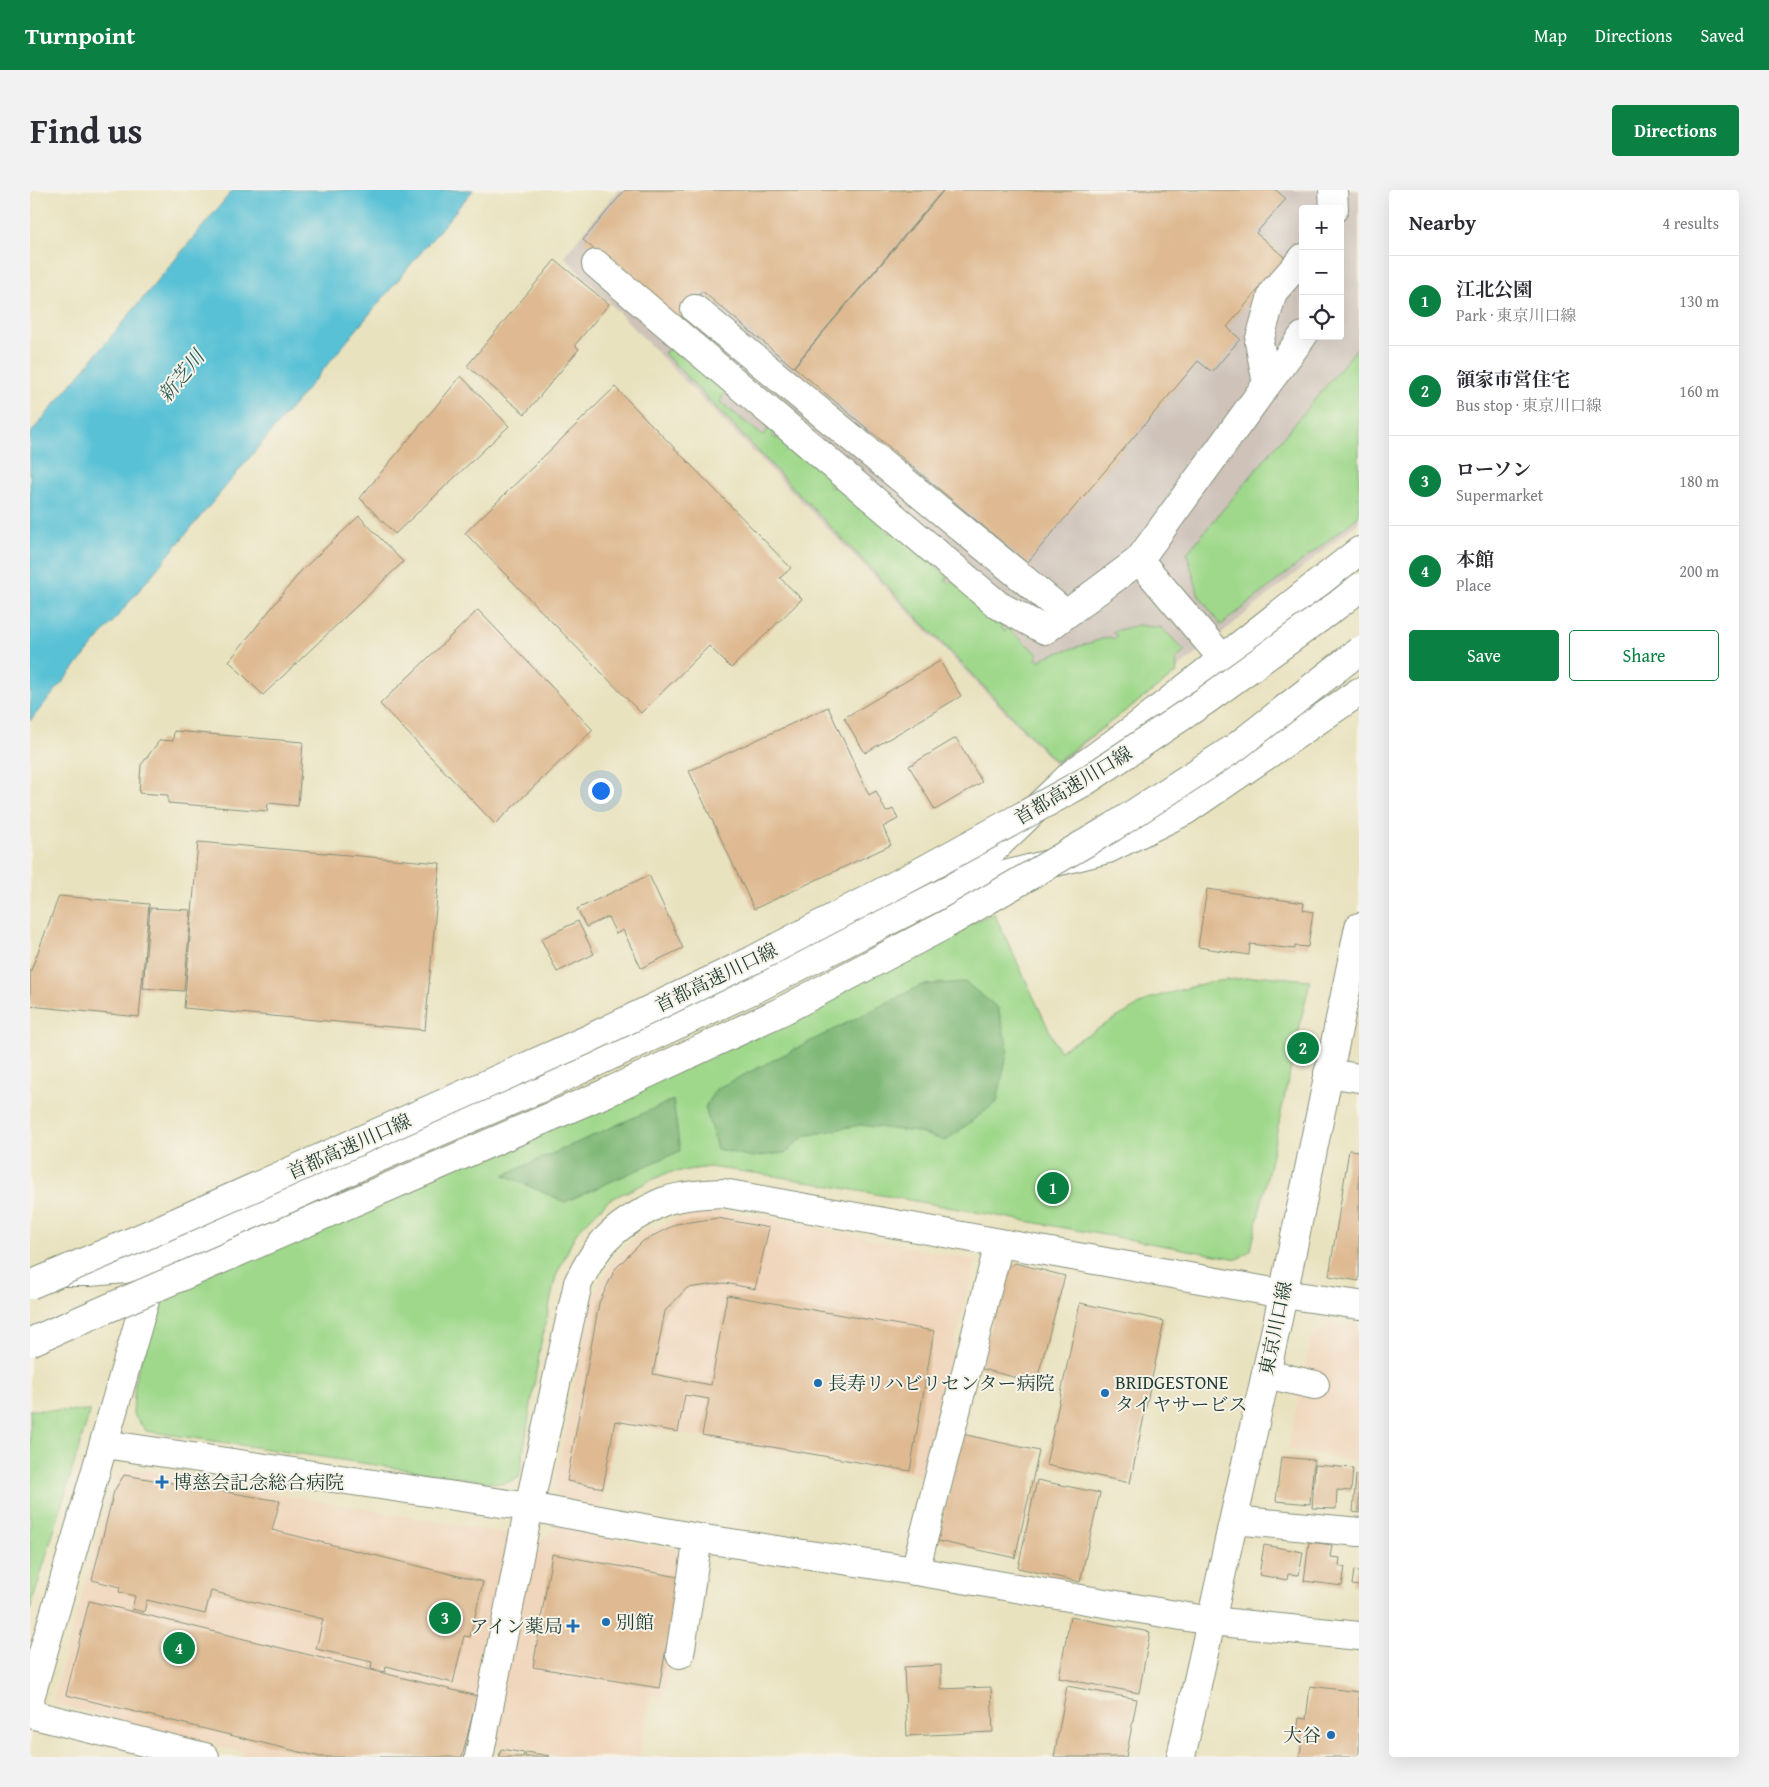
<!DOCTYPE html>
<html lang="en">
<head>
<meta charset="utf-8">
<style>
	body { margin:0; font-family:"Gentium Book Plus","Noto Serif JP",serif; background:#f2f2f3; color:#2b2b33 }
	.controls { position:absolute; right:15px; top:15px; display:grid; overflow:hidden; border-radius:5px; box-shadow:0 5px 20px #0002 }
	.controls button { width:45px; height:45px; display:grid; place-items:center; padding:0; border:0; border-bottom:1px solid #e1e1e2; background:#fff; color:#2b2b33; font:25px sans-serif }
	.you { position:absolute; left:570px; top:600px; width:18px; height:18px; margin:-12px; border:4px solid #fff; border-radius:50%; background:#1a73e8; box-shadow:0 0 0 8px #1a73e833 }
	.badge { display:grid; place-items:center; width:32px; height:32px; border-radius:50%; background:#0b8043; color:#fff; font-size:16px; font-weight:700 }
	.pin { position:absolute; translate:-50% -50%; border:2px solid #fff; box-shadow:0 1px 5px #0006 }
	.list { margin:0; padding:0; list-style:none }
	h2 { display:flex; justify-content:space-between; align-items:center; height:65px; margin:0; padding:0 20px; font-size:21px }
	h2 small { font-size:16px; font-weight:400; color:#7c7c81 }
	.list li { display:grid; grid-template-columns:32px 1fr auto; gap:15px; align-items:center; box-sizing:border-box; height:90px; padding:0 20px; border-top:1px solid #e1e1e2 }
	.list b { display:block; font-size:19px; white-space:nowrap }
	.list p { margin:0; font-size:16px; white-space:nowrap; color:#7c7c81 }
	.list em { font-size:16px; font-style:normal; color:#7c7c81 }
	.actions { display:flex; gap:10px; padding:15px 20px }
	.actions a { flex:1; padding:11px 0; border:1px solid #0b8043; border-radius:5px; text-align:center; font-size:18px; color:#0b8043 }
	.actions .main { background:#0b8043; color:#fff }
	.icon { flex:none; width:28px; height:28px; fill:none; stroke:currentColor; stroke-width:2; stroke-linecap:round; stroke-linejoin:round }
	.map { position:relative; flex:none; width:1329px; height:1567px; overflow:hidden; border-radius:5px }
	header { display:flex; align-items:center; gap:30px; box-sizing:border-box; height:70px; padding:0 25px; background:#0b8043; color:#fff }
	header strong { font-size:24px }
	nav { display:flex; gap:28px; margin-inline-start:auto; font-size:18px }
	.intro { display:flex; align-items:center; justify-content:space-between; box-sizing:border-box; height:120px; padding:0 30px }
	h1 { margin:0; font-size:35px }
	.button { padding:12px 22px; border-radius:5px; background:#0b8043; color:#fff; font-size:18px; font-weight:700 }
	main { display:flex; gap:30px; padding:0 30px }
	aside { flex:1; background:#fff; border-radius:5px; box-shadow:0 5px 20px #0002 }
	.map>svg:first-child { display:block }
	.built { fill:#f0d6bc }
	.industrial { fill:#cec2b9; fill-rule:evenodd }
	.green { fill:#9fd88b; stroke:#5f8a60 }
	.forest { fill:#7fb877; stroke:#4f7a56 }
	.water { fill:#59c1d6; stroke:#3c7f85 }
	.building { fill:#deb991 }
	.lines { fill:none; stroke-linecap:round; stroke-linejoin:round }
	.minor-casing { stroke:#84907a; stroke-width:30 }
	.major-casing { stroke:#84907a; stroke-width:30 }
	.minor { stroke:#fff; stroke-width:28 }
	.major { stroke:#fff; stroke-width:28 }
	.highway-bridge-casing { stroke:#84907a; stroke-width:30; stroke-linecap:butt }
	.highway-bridge { stroke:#fff; stroke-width:28 }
	.poi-dot { fill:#1f6fb2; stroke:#f7f3e8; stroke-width:2 }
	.labels { text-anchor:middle; stroke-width:4; stroke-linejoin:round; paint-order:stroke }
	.street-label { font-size:19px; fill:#1f3d34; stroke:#f7f3e8 }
	.poi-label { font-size:19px; fill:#1f3d34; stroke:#f7f3e8; text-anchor:start }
	.water-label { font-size:20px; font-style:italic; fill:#2e5e5c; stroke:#f7f3e8 }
</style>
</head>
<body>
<header>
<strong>Turnpoint</strong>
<nav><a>Map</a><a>Directions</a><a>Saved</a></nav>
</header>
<div class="intro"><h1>Find us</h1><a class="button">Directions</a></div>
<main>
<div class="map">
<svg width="1329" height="1567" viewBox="0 0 1329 1567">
	<rect width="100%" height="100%" fill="#f7f3e8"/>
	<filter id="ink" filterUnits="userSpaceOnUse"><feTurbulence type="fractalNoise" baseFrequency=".02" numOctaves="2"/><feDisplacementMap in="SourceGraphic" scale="10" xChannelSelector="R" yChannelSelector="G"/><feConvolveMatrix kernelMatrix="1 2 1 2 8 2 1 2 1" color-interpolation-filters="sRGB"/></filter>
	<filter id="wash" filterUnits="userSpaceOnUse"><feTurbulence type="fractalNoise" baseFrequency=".0096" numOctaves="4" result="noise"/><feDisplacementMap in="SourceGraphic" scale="20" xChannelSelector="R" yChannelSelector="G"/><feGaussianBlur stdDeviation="1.12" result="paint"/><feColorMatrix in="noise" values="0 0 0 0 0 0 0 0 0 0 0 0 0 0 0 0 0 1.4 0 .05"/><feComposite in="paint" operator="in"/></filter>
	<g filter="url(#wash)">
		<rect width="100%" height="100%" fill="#e9e2bf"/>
		<!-- built -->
		<g class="built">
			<polygon points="664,1022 697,1022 734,1027 946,1071 890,1285 587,1233 566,1346 651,1360 656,1367 634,1507 620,1505 609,1567 542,1567 439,1552 435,1567 213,1567 214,1562 22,1513 85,1286 102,1278 510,1350 528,1338 533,1310 524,1298 560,1114 582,1071 611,1043"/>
			<polygon points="1300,1133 1329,1135 1329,1272 1258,1259 1281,1149"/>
		</g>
		<!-- industrial -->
		<path class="industrial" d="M588 0H1329V332L1027 576 534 66ZM1273 19H1310V146H1273Z"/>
		<!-- green -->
		<g class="green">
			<polygon points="1329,156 1329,326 1191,435 1169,406 1157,363"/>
			<polygon points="641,158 696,202 690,212 733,246 739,238 744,243 742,246 745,249 749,246 802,290 799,295 802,298 806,294 858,337 856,341 860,344 862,340 918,386 915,391 919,393 922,390 975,433 971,438 975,441 977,438 1008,464 1006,469 1011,471 1014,467 1079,447 1084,449 1087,445 1082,442 1107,435 1132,438 1155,461 1146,469 1147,483 1026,572 634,163"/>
			<polygon points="964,723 1029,861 1121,808 1179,792 1235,786 1280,790 1221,1060 1208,1069 745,986 679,977 637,983 579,1010 546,1043 526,1086 511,1153 489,1288 473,1294 116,1241 103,1224 105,1189 130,1105"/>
			<polygon points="0,1220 60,1221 0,1420"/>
		</g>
		<!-- forest -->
		<g class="forest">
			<polygon points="935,792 968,818 978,859 967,912 916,951 886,942 830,935 775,946 755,963 722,967 687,959 675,917 686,899 892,795"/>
			<polygon points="643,910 650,961 535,1012 474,985"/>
		</g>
		<!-- water -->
		<polygon class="water" points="203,0 443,0 0,531 0,244"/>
		<g id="blocks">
			<!-- building -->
			<g class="building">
				<polygon points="595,0 913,0 763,177 672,101 648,130 553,50"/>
				<polygon points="914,0 1246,0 1256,9 1226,43 1273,83 1233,94 1197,137 1210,149 1182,182 1168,171 997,373 764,177"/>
				<polygon points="525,70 579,114 545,155 549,159 495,224 437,176"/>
				<polygon points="431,186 479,236 365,344 330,308"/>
				<polygon points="585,197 761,378 750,388 772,409 701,478 679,456 611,523 435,343"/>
				<polygon points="329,326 373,372 233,505 199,471 271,381"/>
				<polygon points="448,420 563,540 465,634 350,514"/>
				<polygon points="910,471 931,506 835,563 814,528"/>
				<polygon points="798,517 839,605 846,601 856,622 863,619 868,629 853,637 861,655 724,719 659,581"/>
				<polygon points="144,541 273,552 268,616 238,613 237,621 138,613 138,605 109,603 111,575 130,550 143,551"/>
				<polygon points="926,548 952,592 905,620 879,576"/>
				<polygon points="168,652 410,673 395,840 154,818"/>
				<polygon points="619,685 653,758 611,778 593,740 586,744 578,727 556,737 547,719"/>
				<polygon points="1177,699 1274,713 1273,720 1283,722 1278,757 1265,756 1265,759 1220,754 1219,765 1168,757"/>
				<polygon points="29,706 119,714 109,827 0,816 0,783"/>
				<polygon points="120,718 161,720 154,801 113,798"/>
				<polygon points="548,731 564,764 527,782 511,749"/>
				<polygon points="1319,960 1329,961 1329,1091 1299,1086"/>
				<polygon points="688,1028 739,1038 725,1099 695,1093 657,1098 635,1121 623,1184 681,1195 697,1105 904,1141 880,1281 672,1245 679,1209 655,1205 648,1242 585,1231 573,1298 537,1291 569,1113 585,1079 613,1051 646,1034"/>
				<polygon points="985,1073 1035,1086 1006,1193 949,1178 975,1081"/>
				<polygon points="1050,1113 1134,1131 1100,1293 1016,1275"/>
				<polygon points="932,1244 1009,1261 985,1368 908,1351"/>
				<polygon points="1251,1267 1284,1270 1280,1314 1246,1311"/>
				<polygon points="1285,1275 1323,1278 1321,1301 1307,1300 1306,1319 1282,1318"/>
				<polygon points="94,1285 250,1311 242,1340 453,1392 440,1447 434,1446 423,1493 356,1476 355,1482 341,1479 342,1472 286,1459 293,1429 181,1401 175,1424 117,1410 114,1422 102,1419 105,1406 89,1402 90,1397 62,1390 84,1301"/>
				<polygon points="1326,1285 1329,1286 1329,1323 1323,1322"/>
				<polygon points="1007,1290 1070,1303 1050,1392 988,1378"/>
				<polygon points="1279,1352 1302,1355 1300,1367 1310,1368 1309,1376 1315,1377 1312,1396 1274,1391"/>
				<polygon points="1234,1355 1273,1362 1269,1385 1258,1384 1257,1390 1229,1385"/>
				<polygon points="522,1364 649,1387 629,1498 503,1477"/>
				<polygon points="1324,1380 1329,1381 1329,1396 1322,1395"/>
				<polygon points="59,1411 447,1506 432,1567 290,1567 36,1505"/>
				<polygon points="1040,1427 1120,1442 1109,1503 1029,1488"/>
				<polygon points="911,1475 911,1499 961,1497 963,1542 877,1546 874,1477"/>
				<polygon points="1037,1496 1107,1509 1096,1567 1024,1567"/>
				<polygon points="1280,1496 1329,1502 1329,1567 1270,1567 1272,1548 1266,1547 1269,1528 1276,1529"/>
				<polygon points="471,1559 494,1563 493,1567 469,1567"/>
				<polygon points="496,1562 519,1566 519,1567 495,1567"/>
			</g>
		</g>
	</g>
	<g filter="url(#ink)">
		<use href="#blocks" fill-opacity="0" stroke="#84907a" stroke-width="1"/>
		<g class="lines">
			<!-- minor casing -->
			<g class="minor-casing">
				<g id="minor">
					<polyline points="1303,0 1304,19"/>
					<polyline points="566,74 968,415 1015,440 1109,370"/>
					<polyline points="665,119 1036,424"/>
					<polyline points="1237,194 1273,146"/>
					<polyline points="1193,469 1109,370 1237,194 1229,152 1243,102 1273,68"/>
					<polyline points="924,697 1043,583 1110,534 1329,361"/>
					<polyline points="1298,883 1329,888"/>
					<polyline points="29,1082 60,1082 95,1079 127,1069 332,975 504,901 731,796 923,698 1078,659 1155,621 1329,502"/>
					<polyline points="1236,1184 1285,1195"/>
					<polyline points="74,1254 499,1317 668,1348 885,1381 1181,1431 1329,1446"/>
					<polyline points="1204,1330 1329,1342"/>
					<polyline points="885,1381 969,1054"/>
					<polyline points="650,1464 668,1348"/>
					<polyline points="0,1508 123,1083"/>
					<polyline points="0,1524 175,1567"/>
					<path d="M449 1567 499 1317 548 1093C566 1057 578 1041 615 1021 621 1018 628 1013 635 1011 654 1005 674 1004 693 1003L1253 1104 1329 1115"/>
				</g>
			</g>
			<!-- major casing -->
			<g class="major-casing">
				<polyline id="major" points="1151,1567 1248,1129 1329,737"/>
			</g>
			<!-- minor -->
			<use href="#minor" class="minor"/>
			<!-- major -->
			<use href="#major" class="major"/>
			<!-- highway-bridge casing -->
			<g class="highway-bridge-casing">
				<g id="highway-bridge">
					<polyline points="0,1095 117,1045 554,851 723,770 892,681 1056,591 1175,511 1309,414 1329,398"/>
					<polyline points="0,1152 578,902 752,821 915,735 1083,637 1206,557 1329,461"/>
				</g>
			</g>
			<!-- highway-bridge -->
			<use href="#highway-bridge" class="highway-bridge"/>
		</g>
	</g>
	<!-- markers -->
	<g class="poi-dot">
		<circle cx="788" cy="1193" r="5"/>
		<circle cx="1075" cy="1203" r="5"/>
		<path d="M129.5 1284.5h5v5h5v5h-5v5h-5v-5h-5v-5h5z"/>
		<circle cx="576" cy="1432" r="5"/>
		<path d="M540.5 1428.5h5v5h5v5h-5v5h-5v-5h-5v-5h5z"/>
		<circle cx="1301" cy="1545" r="5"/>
	</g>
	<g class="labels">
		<!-- street labels -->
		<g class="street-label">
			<text transform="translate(1043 595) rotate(-31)" y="7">首都高速川口線</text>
			<text transform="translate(686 787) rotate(-26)" y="7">首都高速川口線</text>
			<text transform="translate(319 956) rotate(-24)" y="7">首都高速川口線</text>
			<text transform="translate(1245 1138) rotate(-78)" y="7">東京川口線</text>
		</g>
		<!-- poi labels -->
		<g class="poi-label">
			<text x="1085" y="1199">BRIDGESTONE<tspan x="1085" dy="22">タイヤサービス</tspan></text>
			<text x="798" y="1200">長寿リハビリセンター病院</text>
			<text x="143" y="1299">博慈会記念総合病院</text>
			<text x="586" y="1439">別館</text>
			<text x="533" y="1443" text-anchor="end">アイン薬局</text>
			<text x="1291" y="1552" text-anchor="end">大谷</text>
		</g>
		<!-- water labels -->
		<g class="water-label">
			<text transform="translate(151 186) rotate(-51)" y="7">新芝川</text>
		</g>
	</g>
</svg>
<div class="controls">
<button>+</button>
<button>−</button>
<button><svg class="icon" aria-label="locate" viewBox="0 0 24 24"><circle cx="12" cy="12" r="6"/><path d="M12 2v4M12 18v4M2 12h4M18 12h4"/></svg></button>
</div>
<div class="you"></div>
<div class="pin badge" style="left:1023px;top:998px">1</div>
<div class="pin badge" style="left:1273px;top:858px">2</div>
<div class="pin badge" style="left:415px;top:1428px">3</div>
<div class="pin badge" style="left:149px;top:1458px">4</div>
</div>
<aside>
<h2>Nearby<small>4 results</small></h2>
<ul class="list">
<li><span class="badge">1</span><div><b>江北公園</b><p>Park · 東京川口線</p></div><em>130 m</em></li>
<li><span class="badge">2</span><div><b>領家市営住宅</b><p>Bus stop · 東京川口線</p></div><em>160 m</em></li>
<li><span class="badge">3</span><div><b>ローソン</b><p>Supermarket</p></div><em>180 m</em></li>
<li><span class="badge">4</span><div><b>本館</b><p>Place</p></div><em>200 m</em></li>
</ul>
<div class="actions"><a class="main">Save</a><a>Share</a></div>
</aside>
</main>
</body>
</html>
